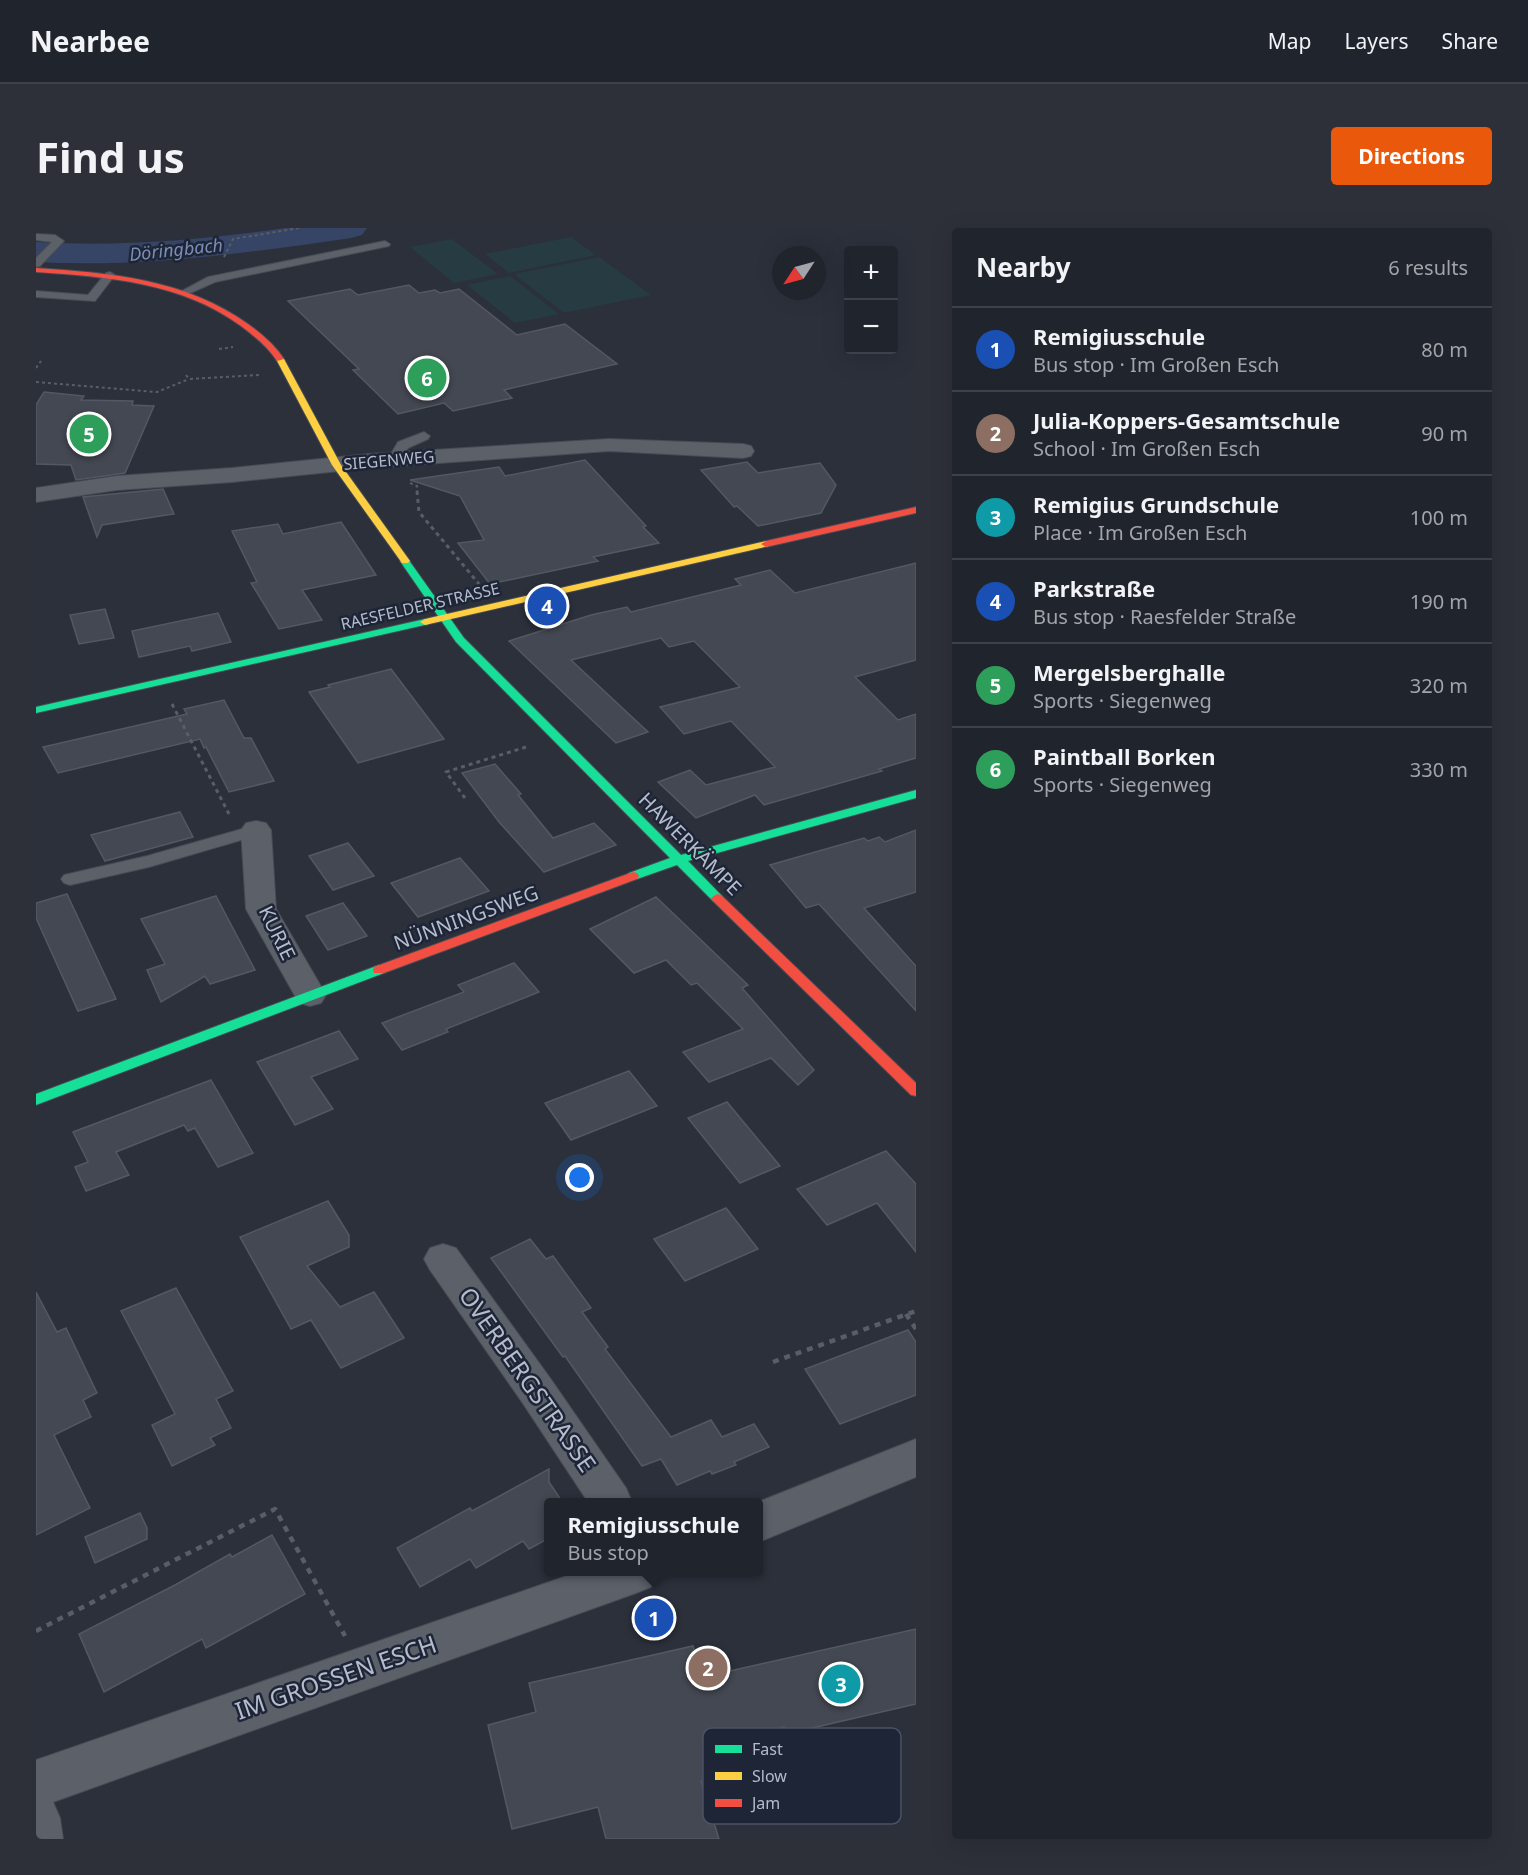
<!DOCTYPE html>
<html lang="en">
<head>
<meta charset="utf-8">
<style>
	body { margin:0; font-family:"Noto Sans",sans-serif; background:#2d3038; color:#f1f3f6 }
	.controls { position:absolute; right:18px; top:18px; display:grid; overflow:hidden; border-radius:6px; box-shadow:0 6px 24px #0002 }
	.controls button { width:54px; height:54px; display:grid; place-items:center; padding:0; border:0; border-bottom:2px solid #3d4148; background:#20242c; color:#f1f3f6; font:30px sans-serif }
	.compass { position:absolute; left:736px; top:18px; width:54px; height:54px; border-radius:50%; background:#20242c; box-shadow:0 6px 24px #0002; rotate:234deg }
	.you { position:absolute; left:544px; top:950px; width:21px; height:21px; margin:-15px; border:4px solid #fff; border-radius:50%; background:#1a73e8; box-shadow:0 0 0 9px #1a73e833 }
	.badge { display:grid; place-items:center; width:39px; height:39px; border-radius:50%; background:#ea580c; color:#fff; font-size:20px; font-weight:700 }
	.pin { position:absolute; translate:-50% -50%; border:3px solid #fff; box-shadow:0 2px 6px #0006 }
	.popup { position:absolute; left:508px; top:1270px; width:219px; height:78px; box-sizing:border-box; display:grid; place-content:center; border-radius:6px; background:#20242c; filter:drop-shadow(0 2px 4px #0005); font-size:20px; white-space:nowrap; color:#a2a4a9 }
	.popup b { font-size:22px; color:#f1f3f6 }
	.popup::after { content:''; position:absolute; left:50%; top:100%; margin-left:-12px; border:12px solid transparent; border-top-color:#20242c }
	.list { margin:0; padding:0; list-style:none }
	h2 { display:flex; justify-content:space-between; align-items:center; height:78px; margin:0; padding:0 24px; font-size:26px }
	h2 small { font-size:20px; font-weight:400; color:#a2a4a9 }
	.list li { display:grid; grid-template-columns:39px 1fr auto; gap:18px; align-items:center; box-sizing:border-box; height:84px; padding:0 24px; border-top:2px solid #3d4148 }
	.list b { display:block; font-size:22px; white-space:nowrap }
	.list p { margin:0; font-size:20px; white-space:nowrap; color:#a2a4a9 }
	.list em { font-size:20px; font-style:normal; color:#a2a4a9 }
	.map { position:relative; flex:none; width:880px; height:1611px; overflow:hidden; border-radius:6px }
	header { display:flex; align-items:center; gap:36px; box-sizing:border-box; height:84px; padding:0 30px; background:#20242c; border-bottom:2px solid #3d4148 }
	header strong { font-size:28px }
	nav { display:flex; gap:33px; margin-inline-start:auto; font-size:21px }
	.intro { display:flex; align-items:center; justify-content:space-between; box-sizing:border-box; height:144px; padding:0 36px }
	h1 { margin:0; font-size:42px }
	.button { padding:15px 27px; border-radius:6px; background:#ea580c; color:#fff; font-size:21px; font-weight:700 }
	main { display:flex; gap:36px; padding:0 36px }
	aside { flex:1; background:#20242c; border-radius:6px; box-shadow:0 6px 24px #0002 }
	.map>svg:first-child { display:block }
	.green { fill:#273b42 }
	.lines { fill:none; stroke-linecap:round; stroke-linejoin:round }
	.river { fill:#364566; fill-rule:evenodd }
	.building { fill:#444852; stroke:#535863; stroke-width:1.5 }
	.lane-casing { stroke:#474b53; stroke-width:2 }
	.street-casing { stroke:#474b53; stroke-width:2 }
	.fast-casing { stroke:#474b53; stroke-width:2 }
	.slow-casing { stroke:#474b53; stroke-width:2 }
	.jam-casing { stroke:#474b53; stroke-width:2 }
	.path-far2 { stroke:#595e66; stroke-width:2; stroke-dasharray:3 3; stroke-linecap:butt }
	.path-far1 { stroke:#595e66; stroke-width:3; stroke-dasharray:4 4; stroke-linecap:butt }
	.path { stroke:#595e66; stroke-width:4.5; stroke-dasharray:6 6; stroke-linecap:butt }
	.lane { fill:#5c6069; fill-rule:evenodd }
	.street { fill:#5c6069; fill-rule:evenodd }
	.fast { fill:#16e098; fill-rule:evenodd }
	.slow { fill:#ffcf43; fill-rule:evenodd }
	.jam { fill:#f24e42; fill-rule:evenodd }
	.labels { text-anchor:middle; stroke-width:5; stroke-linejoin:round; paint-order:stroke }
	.far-street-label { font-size:16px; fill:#b5bccc; stroke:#1d2537 }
	.far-water-label { font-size:18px; font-style:italic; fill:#7c8eb5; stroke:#1d2537 }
	.street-label { font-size:20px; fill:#b5bccc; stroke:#1d2537 }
	.near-street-label { font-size:24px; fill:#b5bccc; stroke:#1d2537 }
	.key { fill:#1d2537; stroke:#4b5264; stroke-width:1.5 }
	.key-label { font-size:16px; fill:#b5bccc }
</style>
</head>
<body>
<header>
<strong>Nearbee</strong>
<nav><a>Map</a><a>Layers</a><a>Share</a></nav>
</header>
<div class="intro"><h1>Find us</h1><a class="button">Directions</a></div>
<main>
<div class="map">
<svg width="880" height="1611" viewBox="0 0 880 1611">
	<rect width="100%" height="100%" fill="#2b303b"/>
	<!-- green -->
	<g class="green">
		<polygon points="535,9 560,27 473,45 449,26"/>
		<polygon points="416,11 462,46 418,55 374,19"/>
		<polygon points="563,29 615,67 528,85 478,46"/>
		<polygon points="474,48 523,86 479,95 431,57"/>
	</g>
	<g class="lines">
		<!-- river -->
		<path class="river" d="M249 0H331L326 7 315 10C210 25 107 40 0 34V14C84 19 166 12 249 0Z"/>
	</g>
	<!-- building -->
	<g class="building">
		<polygon points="373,57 383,65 399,62 404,65 423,61 481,107 529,96 581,136 468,162 476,170 417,183 408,175 362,186 317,142 323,141 252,73 314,61 322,67"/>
		<polygon points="8,164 48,168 45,172 97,173 96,177 118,178 89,245 40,252 35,237 0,236 0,177"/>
		<polygon points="549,232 610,298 607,299 623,315 557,329 562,333 454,356 422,315 448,312 424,268 374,252 463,239 469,248"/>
		<polygon points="711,234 722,245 784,235 800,257 785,285 722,298 701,278 698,279 665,242"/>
		<polygon points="127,261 138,286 66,297 61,309 47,269"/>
		<polygon points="305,294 340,347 266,362 286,392 243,401 215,355 221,354 196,303 242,296 247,306"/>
		<polygon points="880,335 880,432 819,449 862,492 880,486 880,530 843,541 846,543 728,577 719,567 660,590 622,554 654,542 670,557 739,539 695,493 648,506 624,479 704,459 658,413 633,419 625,410 535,432 612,504 580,515 473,413 555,387 591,379 595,384 705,357 699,351 734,342 759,365"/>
		<polygon points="69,381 78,410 43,416 34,387"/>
		<polygon points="182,385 195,414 156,423 154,418 103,429 96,403"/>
		<polygon points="355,441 408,511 322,535 273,464 294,459 292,457"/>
		<polygon points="188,472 208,510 215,510 238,553 193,564 170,519 168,520 164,511 22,545 7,519 151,486 148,481"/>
		<polygon points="459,536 485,566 482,567 517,610 558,595 580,617 508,644 463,594 426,545"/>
		<polygon points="144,584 157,609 69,633 55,607"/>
		<polygon points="880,602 880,664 828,680 880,738 880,783 783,676 770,680 734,637 828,610 832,613 843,609 849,614"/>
		<polygon points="312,615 338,648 297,662 273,628"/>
		<polygon points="424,630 453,663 382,689 355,655"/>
		<polygon points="31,666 80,771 42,783 0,690 0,675"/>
		<polygon points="180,668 219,742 174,756 169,748 125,774 111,742 129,736 105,691"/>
		<polygon points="620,669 712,757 706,760 778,842 762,857 735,830 673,854 647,824 707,801 661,755 655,757 630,732 598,745 554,701"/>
		<polygon points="307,675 331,708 292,722 270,688"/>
		<polygon points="478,735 503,764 410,801 412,804 366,822 346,795 428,764 422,757"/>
		<polygon points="303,803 322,831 275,849 297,881 259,897 221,834"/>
		<polygon points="593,843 621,878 535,912 509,875"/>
		<polygon points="175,852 217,925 182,939 159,900 152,903 148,897 80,924 93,947 50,963 39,939 52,934 37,904"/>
		<polygon points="691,874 744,938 704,955 652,890"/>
		<polygon points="850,923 880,956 880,1024 841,975 791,997 761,961"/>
		<polygon points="292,973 313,1007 313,1019 271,1038 304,1079 338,1064 368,1110 305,1140 275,1092 255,1101 204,1009"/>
		<polygon points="690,980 722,1021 649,1053 618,1011"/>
		<polygon points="494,1011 510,1031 517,1028 555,1080 546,1084 572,1119 569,1121 635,1209 675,1192 686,1209 718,1196 733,1219 698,1234 700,1237 676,1246 674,1243 641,1257 625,1231 606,1238 529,1128 527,1129 455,1030"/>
		<polygon points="140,1060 197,1163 180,1171 195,1200 174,1210 179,1217 136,1238 116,1197 139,1186 85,1083"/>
		<polygon points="0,1064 21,1104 30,1100 61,1165 47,1172 55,1189 18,1207 54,1280 0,1307"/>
		<polygon points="872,1102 880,1114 880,1167 804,1196 769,1141"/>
		<polygon points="513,1241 513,1254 527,1275 513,1275 513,1310 493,1321 487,1313 440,1340 434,1331 384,1359 361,1320 434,1280 436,1283"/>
		<polygon points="104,1285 111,1300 111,1311 59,1335 49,1309"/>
		<polygon points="236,1307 269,1366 170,1420 166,1411 68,1464 43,1406 139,1357 194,1326 196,1329"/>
		<polygon points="880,1401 880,1476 750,1506 748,1499 697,1511 707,1543 665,1553 683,1611 570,1611 562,1579 476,1601 452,1497 500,1484 493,1455 657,1418 667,1449"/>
	</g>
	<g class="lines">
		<!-- lane casing -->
		<g class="lane-casing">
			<g id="lane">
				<polygon points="0,6 19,7 28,13 4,38 0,39 0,30 16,14 0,12"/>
				<polygon points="349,13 354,16 353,18 179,54 150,67 144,64 172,49"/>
				<polygon points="74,44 79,47 59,73 0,69 0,63 52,67 70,45"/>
				<polygon points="388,204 394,208 392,211 372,220 363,234 353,234 352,231 362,214"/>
				<polygon points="220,597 226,598 229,602 226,606 113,639 34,657 28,655 25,651 28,647 111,628"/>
			</g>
		</g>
		<!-- street casing -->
		<g class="street-casing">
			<g id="street">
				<polygon points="573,211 707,216 715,218 718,223 715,228 707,230 573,223 333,240 196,254 81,262 0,274 0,260 81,248 196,240 333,226"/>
				<polygon points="220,593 230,595 235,602 240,681 290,767 285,775 274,778 263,775 210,681 205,602 210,595"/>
				<polygon points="407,1016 420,1020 514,1150 590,1260 596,1274 552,1274 486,1174 394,1042 388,1031 394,1020"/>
				<polygon points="880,1211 880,1249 723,1314 722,1274"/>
				<polygon points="542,1344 622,1344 615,1359 600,1365 17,1574 24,1590 27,1611 0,1611 0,1532"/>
			</g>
		</g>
		<!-- fast casing -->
		<g class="fast-casing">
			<g id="fast">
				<polygon points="369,330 372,331 428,410 645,627 880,562 880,570 652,633 685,667 687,670 685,673 677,673 641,637 601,651 593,651 591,648 593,645 634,630 420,414 364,333"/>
				<polygon points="389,391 393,392 393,396 0,485 0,479"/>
				<polygon points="343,737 348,739 349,742 348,745 0,877 0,866"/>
			</g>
		</g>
		<!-- slow casing -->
		<g class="slow-casing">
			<g id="slow">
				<polygon points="241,129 248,131 305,237 374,333 372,335 366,335 296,237 240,131"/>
				<polygon points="730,313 735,316 733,318 389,397 384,394 389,391"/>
			</g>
		</g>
		<!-- jam casing -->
		<g class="jam-casing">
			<g id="jam">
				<path d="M0 40C75 45 149 51 212 96 226 106 239 117 248 131L241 133C232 119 218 108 205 98 145 54 72 49 0 44Z"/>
				<polygon points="880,279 880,285 730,319 725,316 730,313"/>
				<polygon points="597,644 601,645 603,648 601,651 348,745 338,745 337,742 338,739"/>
				<polygon points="681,666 685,667 880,855 880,868 875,867 677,673 675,670"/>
			</g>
		</g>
		<!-- path-far2 -->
		<g class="path-far2">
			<polyline points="188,29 197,11 263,0"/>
			<polyline points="183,121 197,119"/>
			<polyline points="0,140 5,133"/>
			<polyline points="150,147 153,151 223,147"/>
			<polyline points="0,154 121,164 153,151"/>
			<polyline points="374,255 381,258 381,264"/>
		</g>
		<!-- path-far1 -->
		<g class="path-far1">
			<polyline points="381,263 383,284 443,356"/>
			<polyline points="136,476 193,586"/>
			<polyline points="429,570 410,544 490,519"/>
		</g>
		<!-- path -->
		<g class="path">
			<polyline points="870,1086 880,1101"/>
			<polyline points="737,1134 880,1083"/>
			<polyline points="0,1403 239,1281 309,1408"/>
		</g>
		<!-- lane -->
		<use href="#lane" class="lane"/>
		<!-- street -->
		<use href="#street" class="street"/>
		<!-- fast -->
		<use href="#fast" class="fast"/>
		<!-- slow -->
		<use href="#slow" class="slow"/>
		<!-- jam -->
		<use href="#jam" class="jam"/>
	</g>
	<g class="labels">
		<!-- far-street labels -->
		<g class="far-street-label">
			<text transform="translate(353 232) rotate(-5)" y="6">SIEGENWEG</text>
			<text transform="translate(384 378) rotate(-13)" y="6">RAESFELDER STRASSE</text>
		</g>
		<!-- far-water labels -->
		<g class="far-water-label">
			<text transform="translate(140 22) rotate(-6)" y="6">Döringbach</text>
		</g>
		<!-- street labels -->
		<g class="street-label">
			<text transform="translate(654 616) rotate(45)" y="7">HAWERKÄMPE</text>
			<text transform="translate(430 690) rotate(-20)" y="7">NÜNNINGSWEG</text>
			<text transform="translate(241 705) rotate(64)" y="7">KURIE</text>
		</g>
		<!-- near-street labels -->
		<g class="near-street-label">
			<text transform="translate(491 1152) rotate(55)" y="8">OVERBERGSTRASSE</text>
			<text transform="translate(300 1450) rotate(-19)" y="8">IM GROSSEN ESCH</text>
		</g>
	</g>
	<!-- legend -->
	<rect x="667" y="1500" width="198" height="96" rx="9" class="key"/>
	<rect x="679" y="1517" width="27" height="8" fill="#16e098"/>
	<rect x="679" y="1544" width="27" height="8" fill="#ffcf43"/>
	<rect x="679" y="1571" width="27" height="8" fill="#f24e42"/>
	<g class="key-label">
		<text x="716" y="1527">Fast</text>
		<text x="716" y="1554">Slow</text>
		<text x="716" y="1581">Jam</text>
	</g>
</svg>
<div class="controls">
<button>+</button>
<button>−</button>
</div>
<svg class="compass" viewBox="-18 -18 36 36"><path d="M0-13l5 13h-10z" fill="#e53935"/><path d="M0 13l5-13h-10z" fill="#a2a4a9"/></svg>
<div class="you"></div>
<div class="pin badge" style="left:618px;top:1390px;background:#1a4fb4">1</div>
<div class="popup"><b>Remigiusschule</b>Bus stop</div>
<div class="pin badge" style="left:672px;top:1440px;background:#8d6e63">2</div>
<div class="pin badge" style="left:805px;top:1456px;background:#0f9aa8">3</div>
<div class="pin badge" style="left:511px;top:378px;background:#1a4fb4">4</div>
<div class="pin badge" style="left:53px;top:206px;background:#2e9e5b">5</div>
<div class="pin badge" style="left:391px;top:150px;background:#2e9e5b">6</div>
</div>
<aside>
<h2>Nearby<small>6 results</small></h2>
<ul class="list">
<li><span class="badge" style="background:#1a4fb4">1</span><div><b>Remigiusschule</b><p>Bus stop · Im Großen Esch</p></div><em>80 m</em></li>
<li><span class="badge" style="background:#8d6e63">2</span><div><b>Julia-Koppers-Gesamtschule</b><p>School · Im Großen Esch</p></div><em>90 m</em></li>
<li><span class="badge" style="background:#0f9aa8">3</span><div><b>Remigius Grundschule</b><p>Place · Im Großen Esch</p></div><em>100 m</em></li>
<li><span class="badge" style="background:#1a4fb4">4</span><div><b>Parkstraße</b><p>Bus stop · Raesfelder Straße</p></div><em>190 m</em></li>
<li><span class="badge" style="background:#2e9e5b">5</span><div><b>Mergelsberghalle</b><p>Sports · Siegenweg</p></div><em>320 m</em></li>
<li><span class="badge" style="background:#2e9e5b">6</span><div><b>Paintball Borken</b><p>Sports · Siegenweg</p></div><em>330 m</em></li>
</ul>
</aside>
</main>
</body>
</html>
